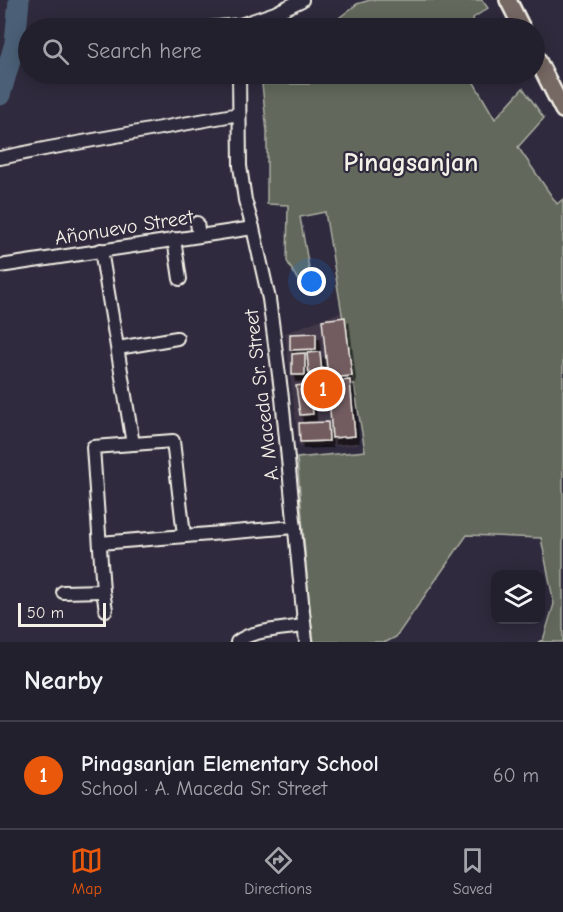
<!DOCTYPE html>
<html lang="en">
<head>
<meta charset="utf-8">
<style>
	body { margin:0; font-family:"Comic Neue",sans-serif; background:#2f2d3a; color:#f1f3f6 }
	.controls { position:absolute; right:18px; bottom:18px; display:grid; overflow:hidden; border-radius:12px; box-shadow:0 3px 15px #0003 }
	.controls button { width:54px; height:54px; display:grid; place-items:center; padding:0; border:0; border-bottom:2px solid #403e4a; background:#23202e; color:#f1f3f6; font:30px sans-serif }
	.scale { position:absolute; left:18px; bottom:15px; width:88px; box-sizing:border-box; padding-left:6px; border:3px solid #f4f1e8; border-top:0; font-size:16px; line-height:21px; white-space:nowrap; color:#f4f1e8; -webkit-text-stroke:4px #2f2a3d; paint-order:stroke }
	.you { position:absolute; left:312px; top:282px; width:21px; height:21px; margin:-15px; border:4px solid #fff; border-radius:50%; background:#1a73e8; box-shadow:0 0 0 9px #1a73e833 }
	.badge { display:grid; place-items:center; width:39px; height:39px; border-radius:50%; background:#ea580c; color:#fff; font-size:20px; font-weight:700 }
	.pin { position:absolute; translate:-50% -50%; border:3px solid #fff; box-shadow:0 2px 6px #0006 }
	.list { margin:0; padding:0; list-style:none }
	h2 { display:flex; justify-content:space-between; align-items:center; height:78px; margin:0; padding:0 24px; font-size:26px }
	h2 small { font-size:20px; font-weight:400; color:#a3a3aa }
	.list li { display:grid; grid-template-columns:39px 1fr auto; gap:18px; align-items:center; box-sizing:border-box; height:108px; padding:0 24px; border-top:2px solid #403e4a }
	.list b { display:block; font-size:22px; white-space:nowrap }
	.list p { margin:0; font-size:20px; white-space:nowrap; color:#a3a3aa }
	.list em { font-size:20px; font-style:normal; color:#a3a3aa }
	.icon { flex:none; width:33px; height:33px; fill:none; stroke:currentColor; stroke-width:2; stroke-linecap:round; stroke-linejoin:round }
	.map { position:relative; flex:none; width:563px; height:642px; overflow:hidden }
	.search { position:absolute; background:#23202e; box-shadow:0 3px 15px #0003; left:18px; right:18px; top:18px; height:66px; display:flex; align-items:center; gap:15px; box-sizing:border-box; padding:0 21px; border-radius:33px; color:#a3a3aa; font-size:22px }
	.sheet { height:186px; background:#23202e }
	nav { display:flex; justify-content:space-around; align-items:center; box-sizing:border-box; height:84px; border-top:2px solid #403e4a; background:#23202e; font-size:16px; color:#a3a3aa }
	nav a { display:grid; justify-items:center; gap:3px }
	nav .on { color:#ea580c }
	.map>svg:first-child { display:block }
	.built { fill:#433948 }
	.green { fill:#62695c; stroke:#abada2; stroke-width:1.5 }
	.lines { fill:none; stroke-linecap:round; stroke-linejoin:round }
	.river { stroke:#4c6077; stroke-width:21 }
	.building { fill:#725c61; stroke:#f4f1e8; stroke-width:1.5; filter:url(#shadow) }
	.minor-casing { stroke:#f4f1e8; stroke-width:16 }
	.major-casing { stroke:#f4f1e8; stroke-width:20 }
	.minor { stroke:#2f2a3d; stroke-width:12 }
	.major { stroke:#766864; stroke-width:15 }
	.labels { text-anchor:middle; stroke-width:4.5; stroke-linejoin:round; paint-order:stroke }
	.street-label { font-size:20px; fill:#f4f1e8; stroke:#2f2a3d }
	.district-label { font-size:26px; font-weight:bold; fill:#f4f1e8; stroke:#2f2a3d }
</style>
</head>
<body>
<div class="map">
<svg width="563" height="642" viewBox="0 0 563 642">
	<defs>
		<filter id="shadow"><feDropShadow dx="3.5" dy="6" stdDeviation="0" flood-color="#0009"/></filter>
	</defs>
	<rect width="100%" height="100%" fill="#2f2a3d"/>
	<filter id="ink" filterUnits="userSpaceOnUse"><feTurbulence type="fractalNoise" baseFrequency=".0167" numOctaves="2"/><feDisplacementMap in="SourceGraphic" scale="12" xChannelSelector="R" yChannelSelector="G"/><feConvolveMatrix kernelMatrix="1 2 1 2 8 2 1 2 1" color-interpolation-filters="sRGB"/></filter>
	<g filter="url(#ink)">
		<!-- built -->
		<polygon class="built" points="346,310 358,445 299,447 285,333"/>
		<!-- green -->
		<g class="green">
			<polygon points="370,0 482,0 488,8 473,18 475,28 326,28 357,4"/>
			<polygon points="311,74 469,74 495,119 523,88 544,118 518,147 557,204 563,199 563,642 538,642 543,640 554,604 541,538 467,535 396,637 386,642 314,642 310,612 297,458 365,451 325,212 300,217 313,291 305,293 287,261 288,205 267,204 267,132 262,84 309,84"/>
		</g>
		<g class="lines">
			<!-- river -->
			<polyline class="river" points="0,95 15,43 19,0"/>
		</g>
		<!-- building -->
		<g class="building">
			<polygon points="345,317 352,376 328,378 322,320"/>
			<polygon points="316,333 316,349 290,350 290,334"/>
			<polygon points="320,352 322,374 309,375 307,353"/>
			<polygon points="305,353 305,375 292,375 292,354"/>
			<polygon points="350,380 355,436 332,438 328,382"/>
			<polygon points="310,384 313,414 300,415 296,386"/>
			<polygon points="328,422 329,441 300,442 299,423"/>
		</g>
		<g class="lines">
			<!-- minor casing -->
			<g class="minor-casing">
				<g id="minor">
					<polyline points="207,28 240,25 275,13 302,0"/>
					<polyline points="239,74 240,166 245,200 253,228 269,299 282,398 306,642"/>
					<polyline points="0,158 49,148 239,114"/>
					<polyline points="197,223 199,235"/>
					<polyline points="174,239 180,279"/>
					<polyline points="101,250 133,444"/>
					<polyline points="0,266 253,228"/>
					<polyline points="118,348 177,338"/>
					<polyline points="100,543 295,527"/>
					<polyline points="63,592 103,591"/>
					<polyline points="106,610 103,591 93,447 173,441 184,535"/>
					<path d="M237 642C251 630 285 629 303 626"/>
				</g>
			</g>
			<!-- major casing -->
			<g class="major-casing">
				<g id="major">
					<polyline points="508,0 522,28"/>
					<polyline points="534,53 563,110"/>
				</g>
			</g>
			<!-- minor -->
			<use href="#minor" class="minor"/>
			<!-- major -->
			<use href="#major" class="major"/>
		</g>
	</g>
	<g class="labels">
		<!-- street labels -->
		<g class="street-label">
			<text transform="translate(124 227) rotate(-9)" y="7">Añonuevo Street</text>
			<text transform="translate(261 395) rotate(-97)" y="7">A. Maceda Sr. Street</text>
		</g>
		<!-- district labels -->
		<g class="district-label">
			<text x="411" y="171">Pinagsanjan</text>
		</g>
	</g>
</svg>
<div class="controls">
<button><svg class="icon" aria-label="layers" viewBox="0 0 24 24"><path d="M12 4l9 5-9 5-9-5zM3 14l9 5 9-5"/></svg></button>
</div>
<div class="scale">50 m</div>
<div class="you"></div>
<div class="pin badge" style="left:323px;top:389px">1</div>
<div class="search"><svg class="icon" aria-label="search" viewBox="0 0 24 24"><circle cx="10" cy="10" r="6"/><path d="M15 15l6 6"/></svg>Search here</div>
</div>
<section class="sheet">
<h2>Nearby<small></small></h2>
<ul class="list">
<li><span class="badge">1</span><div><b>Pinagsanjan Elementary School</b><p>School · A. Maceda Sr. Street</p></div><em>60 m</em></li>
</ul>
</section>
<nav>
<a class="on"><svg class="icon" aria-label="map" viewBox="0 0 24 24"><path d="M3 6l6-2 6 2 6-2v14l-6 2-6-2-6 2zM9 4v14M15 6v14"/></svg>Map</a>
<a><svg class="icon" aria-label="directions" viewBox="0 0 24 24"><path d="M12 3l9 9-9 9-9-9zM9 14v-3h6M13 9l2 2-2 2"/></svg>Directions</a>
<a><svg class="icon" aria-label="saved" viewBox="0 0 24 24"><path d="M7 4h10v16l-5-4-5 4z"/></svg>Saved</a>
</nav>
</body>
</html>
